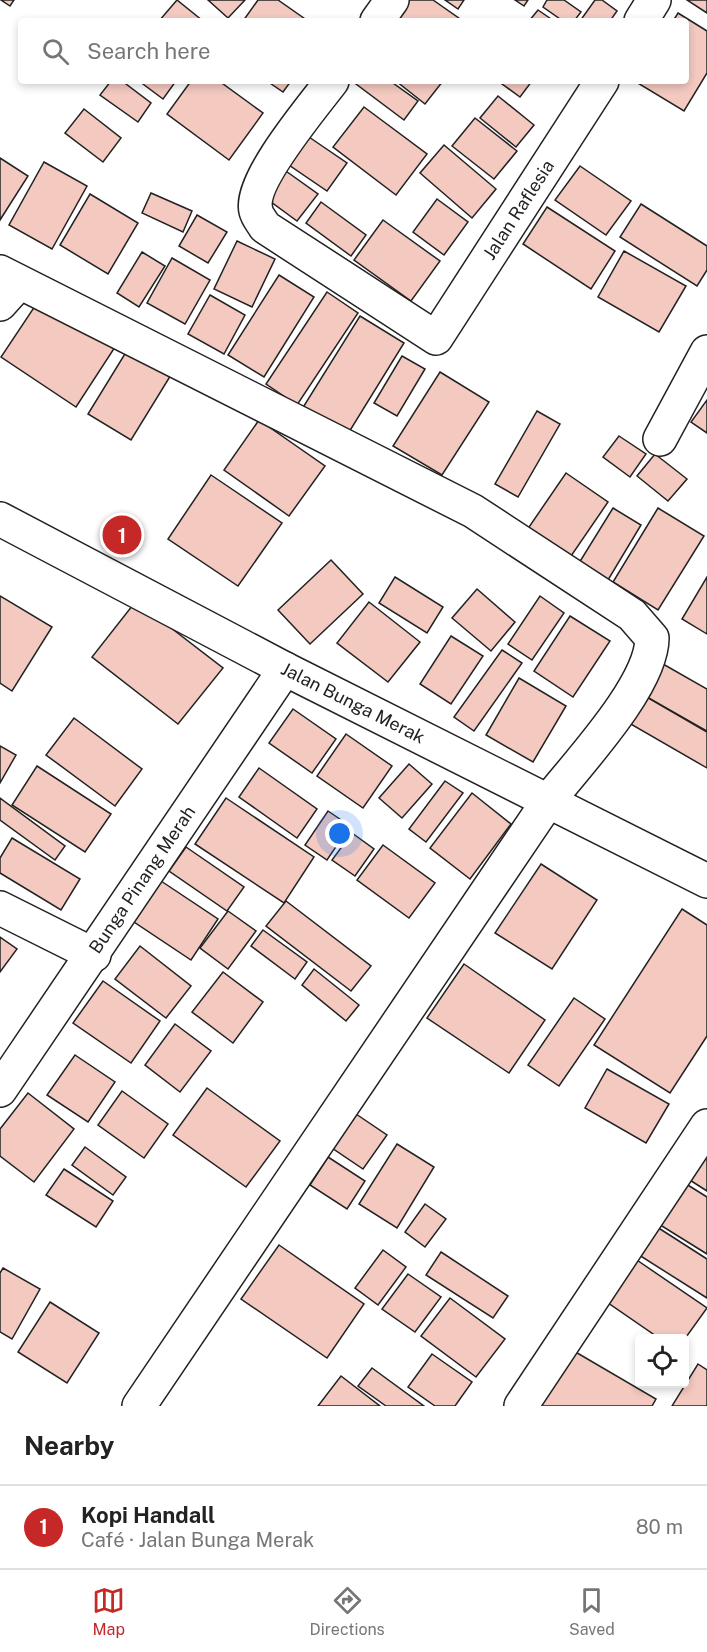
<!DOCTYPE html>
<html lang="en">
<head>
<meta charset="utf-8">
<style>
	body { margin:0; font-family:"Public Sans",sans-serif; background:#f6f6f6; color:#222 }
	.controls { position:absolute; right:18px; bottom:18px; display:grid; overflow:hidden; border-radius:6px; box-shadow:0 3px 9px #0003 }
	.controls button { width:54px; height:54px; display:grid; place-items:center; padding:0; border:0; border-bottom:2px solid #e0e0e0; background:#fff; color:#222; font:30px sans-serif }
	.you { position:absolute; left:340px; top:834px; width:21px; height:21px; margin:-15px; border:4px solid #fff; border-radius:50%; background:#1a73e8; box-shadow:0 0 0 9px #1a73e833 }
	.badge { display:grid; place-items:center; width:39px; height:39px; border-radius:50%; background:#c62828; color:#fff; font-size:20px; font-weight:700 }
	.pin { position:absolute; translate:-50% -50%; border:3px solid #fff; box-shadow:0 2px 6px #0006 }
	.list { margin:0; padding:0; list-style:none }
	h2 { display:flex; justify-content:space-between; align-items:center; height:78px; margin:0; padding:0 24px; font-size:26px }
	h2 small { font-size:20px; font-weight:400; color:#767676 }
	.list li { display:grid; grid-template-columns:39px 1fr auto; gap:18px; align-items:center; box-sizing:border-box; height:84px; padding:0 24px; border-top:2px solid #e0e0e0 }
	.list b { display:block; font-size:22px; white-space:nowrap }
	.list p { margin:0; font-size:20px; white-space:nowrap; color:#767676 }
	.list em { font-size:20px; font-style:normal; color:#767676 }
	.icon { flex:none; width:33px; height:33px; fill:none; stroke:currentColor; stroke-width:2; stroke-linecap:round; stroke-linejoin:round }
	.map { position:relative; flex:none; width:707px; height:1406px; overflow:hidden }
	.search { position:absolute; background:#fff; box-shadow:0 3px 9px #0003; left:18px; right:18px; top:18px; height:66px; display:flex; align-items:center; gap:15px; box-sizing:border-box; padding:0 21px; border-radius:6px; color:#767676; font-size:22px }
	.sheet { height:162px; background:#fff }
	nav { display:flex; justify-content:space-around; align-items:center; box-sizing:border-box; height:84px; border-top:2px solid #e0e0e0; background:#fff; font-size:16px; color:#767676 }
	nav a { display:grid; justify-items:center; gap:3px }
	nav .on { color:#c62828 }
	.map>svg:first-child { display:block }
	.building { fill:#f3c9c0; stroke:#222; stroke-width:1.5 }
	.lines { fill:none; stroke-linecap:round; stroke-linejoin:round }
	.minor-casing { stroke:#222; stroke-width:36 }
	.minor { stroke:#fff; stroke-width:33 }
	.labels { text-anchor:middle; stroke-width:4.5; stroke-linejoin:round; paint-order:stroke }
	.street-label { font-size:18px; fill:#222; stroke:#fff }
</style>
</head>
<body>
<div class="map">
<svg width="707" height="1406" viewBox="0 0 707 1406">
	<rect width="100%" height="100%" fill="#fff"/>
	<!-- building -->
	<g class="building">
		<polygon points="1,0 14,0 10,6"/>
		<polygon points="177,0 203,21 159,21"/>
		<polygon points="208,0 245,0 228,18"/>
		<polygon points="258,0 278,0 308,21 243,21"/>
		<polygon points="404,0 433,0 463,21 389,21"/>
		<polygon points="445,0 464,0 458,9"/>
		<polygon points="515,0 528,0 524,6"/>
		<polygon points="547,0 564,0 581,12 574,21 563,21 543,7"/>
		<polygon points="595,0 602,0 617,11 610,21 580,21"/>
		<polygon points="687,0 707,0 707,13"/>
		<polygon points="538,10 554,21 529,21"/>
		<polygon points="678,13 707,31 707,73 684,111 636,82 686,81 686,21 673,21"/>
		<polygon points="111,81 122,81 151,103 138,122 100,95"/>
		<polygon points="139,81 176,81 163,99"/>
		<polygon points="191,81 219,81 263,113 229,160 167,114"/>
		<polygon points="267,81 291,81 283,92"/>
		<polygon points="352,81 390,81 418,101 404,120"/>
		<polygon points="396,81 443,81 425,104"/>
		<polygon points="498,81 532,81 520,97"/>
		<polygon points="498,96 534,125 516,147 480,118"/>
		<polygon points="364,107 427,154 396,195 333,147"/>
		<polygon points="84,109 121,138 103,162 65,133"/>
		<polygon points="475,118 517,151 494,179 452,146"/>
		<polygon points="306,135 347,163 327,191 286,163"/>
		<polygon points="444,145 496,189 472,218 420,173"/>
		<polygon points="0,158 28,176 0,220"/>
		<polygon points="44,162 87,186 52,249 9,225"/>
		<polygon points="580,166 631,201 606,235 555,200"/>
		<polygon points="283,169 318,194 297,221 263,196"/>
		<polygon points="151,193 192,211 183,232 142,213"/>
		<polygon points="90,194 138,223 108,274 60,245"/>
		<polygon points="437,199 468,222 444,255 413,232"/>
		<polygon points="321,202 366,235 351,256 306,223"/>
		<polygon points="641,204 707,246 707,270 697,286 620,237"/>
		<polygon points="547,207 615,251 591,289 523,244"/>
		<polygon points="197,215 227,232 208,263 179,246"/>
		<polygon points="383,220 440,261 411,301 354,260"/>
		<polygon points="237,241 275,259 252,307 214,289"/>
		<polygon points="624,251 686,286 659,332 598,297"/>
		<polygon points="142,252 165,266 139,307 117,293"/>
		<polygon points="172,258 210,280 185,324 147,303"/>
		<polygon points="279,275 314,297 264,377 228,355"/>
		<polygon points="327,292 358,313 297,405 266,384"/>
		<polygon points="43,294 117,344 76,407 1,357"/>
		<polygon points="210,295 245,315 224,354 188,334"/>
		<polygon points="360,316 404,343 346,437 302,409"/>
		<polygon points="131,344 174,370 131,440 88,414"/>
		<polygon points="402,356 425,369 397,416 374,403"/>
		<polygon points="440,372 489,402 442,475 393,446"/>
		<polygon points="707,400 707,433 691,422"/>
		<polygon points="537,411 560,424 518,497 495,484"/>
		<polygon points="259,420 325,466 289,516 224,470"/>
		<polygon points="619,436 646,454 630,477 603,457"/>
		<polygon points="655,454 687,479 668,501 637,476"/>
		<polygon points="566,473 608,502 569,559 527,530"/>
		<polygon points="211,475 282,523 238,586 168,539"/>
		<polygon points="613,508 641,525 608,580 579,563"/>
		<polygon points="658,508 704,536 658,610 613,582"/>
		<polygon points="331,560 363,594 310,644 278,610"/>
		<polygon points="395,577 443,607 427,633 379,603"/>
		<polygon points="707,577 707,634 682,619"/>
		<polygon points="477,589 515,622 491,651 452,618"/>
		<polygon points="0,596 52,627 12,691 0,683"/>
		<polygon points="540,596 564,613 532,660 508,644"/>
		<polygon points="136,601 223,668 178,724 92,657"/>
		<polygon points="369,602 420,642 388,682 337,643"/>
		<polygon points="570,616 610,641 573,697 534,671"/>
		<polygon points="451,636 483,656 451,704 420,684"/>
		<polygon points="502,650 522,663 474,731 454,717"/>
		<polygon points="656,660 707,689 707,731 638,692"/>
		<polygon points="519,678 566,706 533,762 486,735"/>
		<polygon points="638,692 707,732 707,768 622,719"/>
		<polygon points="293,709 336,739 312,773 269,743"/>
		<polygon points="74,718 142,769 115,806 46,755"/>
		<polygon points="346,734 392,766 363,808 317,776"/>
		<polygon points="0,746 16,755 0,783"/>
		<polygon points="409,764 432,784 402,818 379,798"/>
		<polygon points="37,766 111,814 85,852 12,805"/>
		<polygon points="259,768 317,809 297,838 239,797"/>
		<polygon points="445,781 463,793 426,842 409,829"/>
		<polygon points="472,793 511,824 470,879 430,848"/>
		<polygon points="0,798 65,846 55,860 0,820"/>
		<polygon points="226,798 314,857 284,903 195,844"/>
		<polygon points="328,811 350,826 327,860 305,845"/>
		<polygon points="352,833 374,849 355,876 332,860"/>
		<polygon points="12,838 80,879 61,910 0,873 0,858"/>
		<polygon points="383,845 435,883 409,918 357,880"/>
		<polygon points="186,847 244,887 227,911 169,871"/>
		<polygon points="541,864 597,900 552,969 495,933"/>
		<polygon points="161,881 218,919 191,960 134,922"/>
		<polygon points="286,901 371,966 351,991 266,926"/>
		<polygon points="682,909 707,925 707,1036 670,1093 594,1045"/>
		<polygon points="228,911 256,931 228,969 200,948"/>
		<polygon points="263,930 307,962 295,979 251,946"/>
		<polygon points="0,937 17,949 0,972"/>
		<polygon points="140,946 191,986 166,1018 115,979"/>
		<polygon points="464,964 545,1020 509,1073 427,1018"/>
		<polygon points="314,969 359,1005 346,1021 302,985"/>
		<polygon points="223,972 263,1002 233,1043 192,1012"/>
		<polygon points="103,981 160,1021 131,1063 73,1023"/>
		<polygon points="574,998 605,1019 559,1086 528,1065"/>
		<polygon points="175,1024 211,1051 180,1092 145,1065"/>
		<polygon points="75,1055 115,1082 88,1122 47,1095"/>
		<polygon points="607,1069 669,1104 646,1143 585,1108"/>
		<polygon points="207,1088 280,1141 246,1187 173,1135"/>
		<polygon points="122,1091 168,1124 144,1158 98,1125"/>
		<polygon points="28,1093 74,1129 34,1182 0,1156 0,1129"/>
		<polygon points="356,1114 387,1135 363,1169 332,1148"/>
		<polygon points="707,1143 707,1191 685,1177"/>
		<polygon points="397,1144 434,1167 397,1228 359,1204"/>
		<polygon points="85,1147 126,1177 113,1195 72,1165"/>
		<polygon points="328,1157 365,1181 347,1209 310,1185"/>
		<polygon points="64,1169 113,1201 96,1227 46,1195"/>
		<polygon points="683,1182 707,1197 707,1254 657,1223"/>
		<polygon points="425,1204 446,1219 425,1247 405,1232"/>
		<polygon points="657,1227 707,1259 707,1298 639,1255"/>
		<polygon points="279,1245 364,1304 327,1358 241,1299"/>
		<polygon points="383,1250 406,1267 378,1305 355,1288"/>
		<polygon points="441,1252 508,1296 493,1318 426,1275"/>
		<polygon points="631,1256 707,1308 684,1340 659,1338 601,1298"/>
		<polygon points="3,1268 40,1289 12,1339 0,1332 0,1273"/>
		<polygon points="408,1274 441,1297 415,1332 382,1309"/>
		<polygon points="450,1298 505,1339 476,1377 421,1336"/>
		<polygon points="50,1302 99,1333 67,1383 18,1352"/>
		<polygon points="567,1347 656,1399 652,1406 532,1406"/>
		<polygon points="432,1354 472,1382 455,1406 435,1406 408,1387"/>
		<polygon points="698,1364 707,1370 707,1406 672,1406"/>
		<polygon points="372,1368 424,1406 386,1406 358,1386"/>
		<polygon points="341,1376 380,1406 318,1406"/>
	</g>
	<g class="lines">
		<!-- minor casing -->
		<g class="minor-casing">
			<g id="minor">
				<polyline points="377,21 392,0"/>
				<polyline points="641,21 654,0"/>
				<path id="s1" d="M332 81C314 105 248 182 256 211 257 216 262 222 265 227L436 338 602 81"/>
				<path d="M0 272 473 511 632 615 652 638C652 685 578 763 549 800L139 1406"/>
				<polyline points="0,304 19,283"/>
				<polyline points="660,439 707,352"/>
				<path id="s2" d="M0 519 285 669 707 881"/>
				<polyline points="0,908 94,955"/>
				<path id="s3" d="M0 1090 285 669"/>
				<polyline points="521,1406 707,1126"/>
			</g>
		</g>
		<!-- minor -->
		<use href="#minor" class="minor"/>
	</g>
	<g class="labels">
		<!-- street labels -->
		<g class="street-label">
			<text dy="6" stroke="none"><textPath href="#s1" startOffset="528">Jalan Raflesia</textPath></text>
			<text dy="6" stroke="none"><textPath href="#s2" startOffset="398">Jalan Bunga Merak</textPath></text>
			<text dy="6" stroke="none"><textPath href="#s3" startOffset="254">Bunga Pinang Merah</textPath></text>
		</g>
	</g>
</svg>
<div class="controls">
<button><svg class="icon" aria-label="locate" viewBox="0 0 24 24"><circle cx="12" cy="12" r="6"/><path d="M12 2v4M12 18v4M2 12h4M18 12h4"/></svg></button>
</div>
<div class="you"></div>
<div class="pin badge" style="left:122px;top:535px">1</div>
<div class="search"><svg class="icon" aria-label="search" viewBox="0 0 24 24"><circle cx="10" cy="10" r="6"/><path d="M15 15l6 6"/></svg>Search here</div>
</div>
<section class="sheet">
<h2>Nearby<small></small></h2>
<ul class="list">
<li><span class="badge">1</span><div><b>Kopi Handall</b><p>Café · Jalan Bunga Merak</p></div><em>80 m</em></li>
</ul>
</section>
<nav>
<a class="on"><svg class="icon" aria-label="map" viewBox="0 0 24 24"><path d="M3 6l6-2 6 2 6-2v14l-6 2-6-2-6 2zM9 4v14M15 6v14"/></svg>Map</a>
<a><svg class="icon" aria-label="directions" viewBox="0 0 24 24"><path d="M12 3l9 9-9 9-9-9zM9 14v-3h6M13 9l2 2-2 2"/></svg>Directions</a>
<a><svg class="icon" aria-label="saved" viewBox="0 0 24 24"><path d="M7 4h10v16l-5-4-5 4z"/></svg>Saved</a>
</nav>
</body>
</html>
